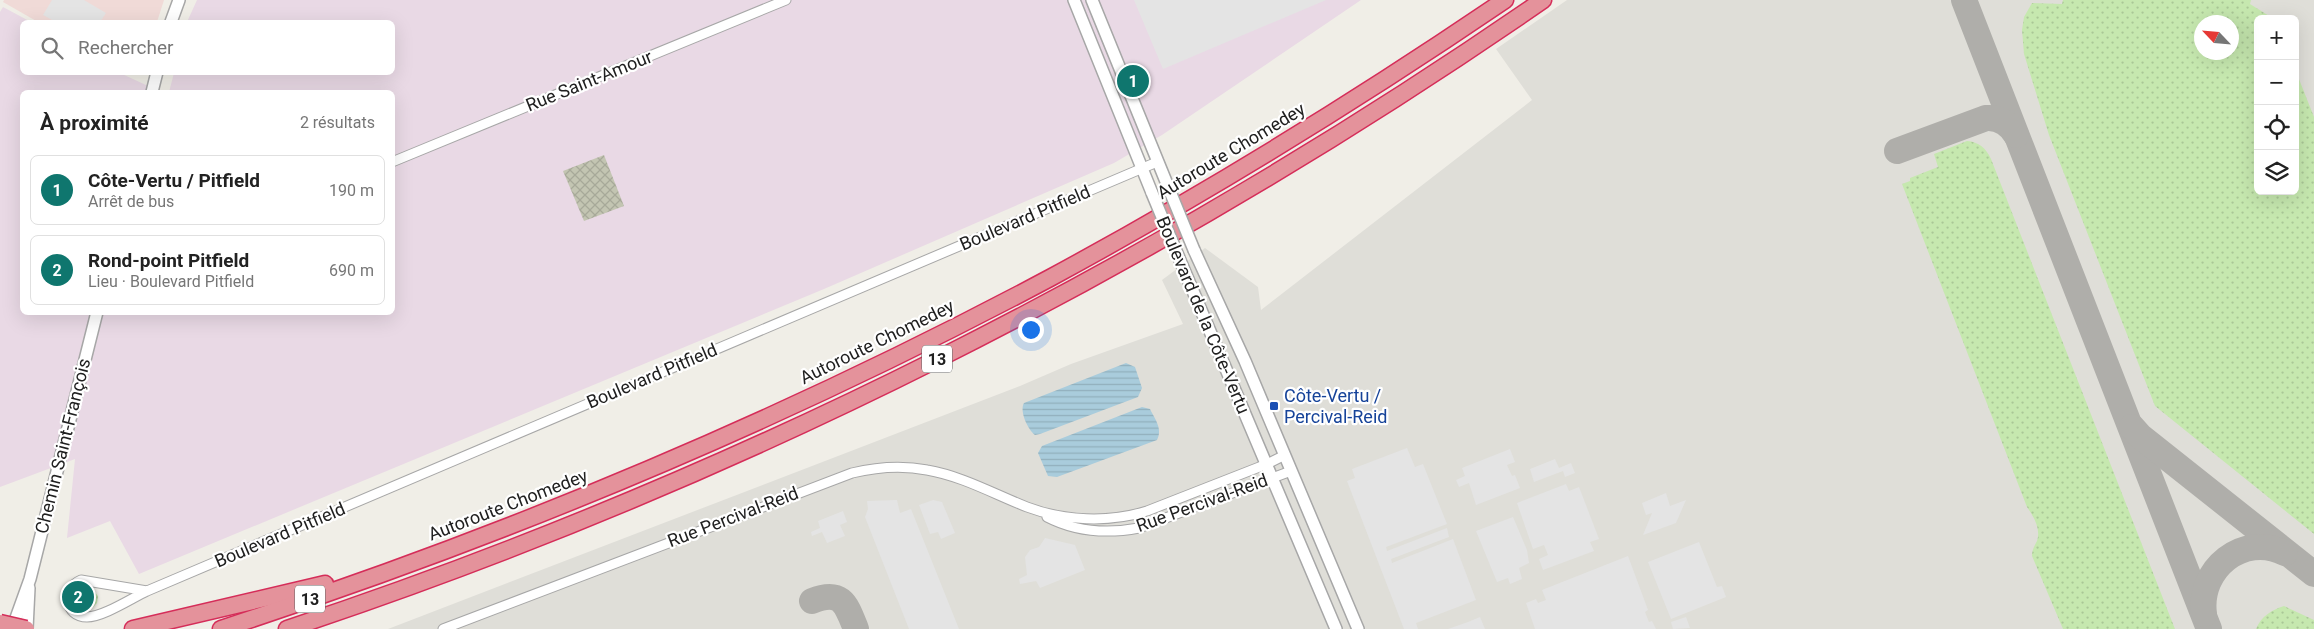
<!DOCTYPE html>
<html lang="fr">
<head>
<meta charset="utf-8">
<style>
	body { margin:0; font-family:Roboto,sans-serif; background:#f6f6f6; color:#222 }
	.controls { position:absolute; right:15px; top:15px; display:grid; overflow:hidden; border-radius:8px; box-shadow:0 5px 20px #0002 }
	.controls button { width:45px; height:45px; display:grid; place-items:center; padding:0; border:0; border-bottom:1px solid #e0e0e0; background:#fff; color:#222; font:25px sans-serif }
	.compass { position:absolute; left:2194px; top:15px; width:45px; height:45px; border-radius:50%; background:#fff; box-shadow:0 5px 20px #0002; rotate:296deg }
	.you { position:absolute; left:1030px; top:329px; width:18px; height:18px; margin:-12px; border:4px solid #fff; border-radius:50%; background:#1a73e8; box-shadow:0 0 0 8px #1a73e833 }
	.badge { display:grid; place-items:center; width:32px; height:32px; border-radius:50%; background:#0f766e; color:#fff; font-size:16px; font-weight:700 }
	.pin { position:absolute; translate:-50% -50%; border:2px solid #fff; box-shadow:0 1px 5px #0006 }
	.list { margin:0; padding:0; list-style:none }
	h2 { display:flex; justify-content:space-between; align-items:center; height:65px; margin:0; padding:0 20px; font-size:21px }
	h2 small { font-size:16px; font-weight:400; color:#767676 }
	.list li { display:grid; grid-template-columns:32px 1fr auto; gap:15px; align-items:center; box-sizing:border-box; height:70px; margin:0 10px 10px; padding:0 10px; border:1px solid #e0e0e0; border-radius:8px }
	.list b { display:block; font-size:19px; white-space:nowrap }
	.list p { margin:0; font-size:16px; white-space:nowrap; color:#767676 }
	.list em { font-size:16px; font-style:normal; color:#767676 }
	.icon { flex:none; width:28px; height:28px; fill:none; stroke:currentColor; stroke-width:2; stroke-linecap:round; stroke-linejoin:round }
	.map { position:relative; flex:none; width:2314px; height:629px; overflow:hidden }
	.search { position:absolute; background:#fff; box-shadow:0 5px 20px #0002; left:20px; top:20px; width:375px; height:55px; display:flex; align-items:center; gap:12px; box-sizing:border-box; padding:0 18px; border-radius:8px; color:#767676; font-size:19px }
	.panel { position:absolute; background:#fff; box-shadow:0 5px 20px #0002; left:20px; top:90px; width:375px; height:225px; border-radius:8px }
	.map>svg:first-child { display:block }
	.commercial { fill:#f0dad7 }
	.industrial { fill:#e9d9e5 }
	.airport { fill:#dfded8; fill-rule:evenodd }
	.construction { fill:url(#construction-cross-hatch) }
	.grass { fill:url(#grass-dots); fill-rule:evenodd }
	.parking { fill:#e4e4e4 }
	.water { fill:url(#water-rules) }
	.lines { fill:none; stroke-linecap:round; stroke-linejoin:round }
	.taxiway { stroke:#afaeaa; stroke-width:26 }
	.minor-casing { stroke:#a7a7a7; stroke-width:11 }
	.tertiary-casing { stroke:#a7a7a7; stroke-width:14 }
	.motorway-casing { stroke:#d52d59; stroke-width:19 }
	.minor { stroke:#fff; stroke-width:9 }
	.tertiary { stroke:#fff; stroke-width:11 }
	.motorway { stroke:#e4929b; stroke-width:16 }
	.tertiary-bridge-casing { stroke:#a7a7a7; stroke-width:14; stroke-linecap:butt }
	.motorway-bridge-casing { stroke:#d52d59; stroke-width:19; stroke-linecap:butt }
	.tertiary-bridge { stroke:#fff; stroke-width:11 }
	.motorway-bridge { stroke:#e4929b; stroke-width:16 }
	.transit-dot { fill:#1a4fb4; stroke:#fff; stroke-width:2 }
	.labels { text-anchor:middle; stroke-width:4.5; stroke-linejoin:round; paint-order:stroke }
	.shield { fill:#fff; stroke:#636363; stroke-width:1 }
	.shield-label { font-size:16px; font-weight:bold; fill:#202020 }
	.street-label { font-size:18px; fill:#202020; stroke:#fff }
	.transit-label { font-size:18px; fill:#164399; stroke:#fff; text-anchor:start }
</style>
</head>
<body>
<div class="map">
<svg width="2314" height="629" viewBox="0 0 2314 629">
	<defs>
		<pattern id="construction-cross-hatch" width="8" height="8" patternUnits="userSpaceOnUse" patternTransform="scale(1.25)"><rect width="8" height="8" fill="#c3c5b2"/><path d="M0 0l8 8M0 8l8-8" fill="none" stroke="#a7a999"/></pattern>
		<pattern id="grass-dots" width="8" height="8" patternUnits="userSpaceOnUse" patternTransform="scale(1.25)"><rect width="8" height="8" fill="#c6e8af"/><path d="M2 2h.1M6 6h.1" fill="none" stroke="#aac796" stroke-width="1.8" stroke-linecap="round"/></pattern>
		<pattern id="water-rules" width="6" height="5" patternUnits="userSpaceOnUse" patternTransform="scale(1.25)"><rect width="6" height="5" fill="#a9ccdc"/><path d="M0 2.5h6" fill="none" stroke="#91afbc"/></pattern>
	</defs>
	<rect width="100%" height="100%" fill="#f0eee7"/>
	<!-- commercial -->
	<polygon class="commercial" points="4,0 164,0 157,22 38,22 3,2"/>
	<!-- industrial -->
	<polygon class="industrial" points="197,0 1361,0 1162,135 1114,163 824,289 139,574 110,521 67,538 75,459 0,487 0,12 3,7 31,22 22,22 22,72 120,73 161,92 22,92 22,312 392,312 392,92 169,92 174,73 392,72 392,22 187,22"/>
	<!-- airport -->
	<path class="airport" d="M1567 0H2314V629H388L1020 386 1071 364 1183 324 1162 280 1205 248 1258 287 1261 310 1532 100 1496 49ZM2258 19H2295V191H2258ZM2202 22H2232V52H2202Z"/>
	<!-- construction -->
	<polygon class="construction" points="604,155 624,206 584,221 563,171"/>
	<!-- grass -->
	<g class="grass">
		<path d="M2063 0H2251L2250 4 2274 19H2258V191H2295V69L2314 117V534L2155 406 2049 135 2024 54 2022 30 2024 17 2032 3 2062 4ZM2232 22V52H2202V22Z"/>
		<path d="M1967 141C1979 142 1986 148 1991 159L2175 629H2063L2032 556C2032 550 2034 547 2037 541 2041 529 2034 517 2027 507L1902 184 1910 181V178L1938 167 1934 154Z"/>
		<polygon points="86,588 92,589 98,596 97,603 92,608 90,605 86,606 80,602 81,595 86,591"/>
		<path d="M2284 606 2314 620V629H2256C2261 616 2272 610 2284 606Z"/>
	</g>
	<!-- parking -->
	<g class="parking">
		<polygon points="52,0 84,0 106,13 100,22 56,22 43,15"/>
		<polygon points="1134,0 1326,0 1163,69"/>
		<polygon points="1407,448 1415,467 1423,464 1447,524 1386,547 1387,551 1447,528 1449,537 1391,559 1392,563 1453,539 1476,600 1416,623 1418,629 1404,629 1347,481 1355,478 1352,469"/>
		<polygon points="1510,449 1515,462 1507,465 1512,476 1515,475 1520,488 1476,505 1469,483 1459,487 1456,480 1465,476 1462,468"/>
		<polygon points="1555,459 1559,468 1571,463 1575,473 1565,477 1563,471 1534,482 1530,469"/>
		<polygon points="1566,484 1569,491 1579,487 1599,539 1590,542 1594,551 1543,570 1539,559 1548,555 1544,545 1533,549 1517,503"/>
		<polygon points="1666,493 1670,506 1686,500 1676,523 1643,535 1652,513 1646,515 1642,503"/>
		<polygon points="897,500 900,513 911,509 959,629 909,629 865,517 868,509 867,501"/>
		<polygon points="933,500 942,502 955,533 941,539 938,532 930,534 919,505"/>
		<polygon points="843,511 847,522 840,525 845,536 827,543 822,532 812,536 811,532 820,528 818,521"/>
		<polygon points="1513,517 1527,550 1529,563 1519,568 1522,579 1510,584 1508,578 1497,582 1476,531"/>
		<polygon points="1045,538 1075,545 1085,570 1040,588 1036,581 1020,584 1019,579 1027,575 1025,557 1030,550 1039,547"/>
		<polygon points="1699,542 1717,587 1722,586 1726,597 1671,619 1648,562"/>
		<polygon points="1628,556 1648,610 1645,612 1649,622 1652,621 1656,629 1535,629 1526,603 1536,599 1538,603 1546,600 1542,590"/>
		<polygon points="1480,617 1485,629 1448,629 1468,622"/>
		<polygon points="1686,617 1690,628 1673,629 1671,622"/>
	</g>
	<!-- water -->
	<g class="water">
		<path d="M1126 363 1135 367 1142 388 1138 397 1040 434 1035 435C1028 430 1019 411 1024 403Z"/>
		<path d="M1142 407 1150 409C1155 419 1163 429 1157 440L1057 477 1048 476 1038 453 1042 446Z"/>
	</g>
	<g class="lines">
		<!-- taxiway -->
		<g class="taxiway">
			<polyline points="1964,0 2209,629"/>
			<path d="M1897 151 1986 118C1999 117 2009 123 2016 135"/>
			<polyline points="2132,427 2140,436 2314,574"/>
			<path d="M812 601C842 589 846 604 856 629"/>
			<path d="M2204 614C2198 569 2243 532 2285 553"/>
		</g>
		<!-- minor casing -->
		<g class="minor-casing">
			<g id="minor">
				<polyline points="392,162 786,0"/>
				<path d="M1047 517C1076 532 1107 534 1139 528L1291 471"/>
				<path d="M147 591 81 580C62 588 64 617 87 617 103 617 132 598 147 591L1157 162"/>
				<path d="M443 629 852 473C877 467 902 465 927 470 962 476 994 494 1027 507 1064 521 1109 523 1147 511L1267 464 1285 455"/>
			</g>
		</g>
		<!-- tertiary casing -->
		<g class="tertiary-casing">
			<g id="tertiary">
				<polyline points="1074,0 1152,193"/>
				<polyline points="1092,0 1167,184"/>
				<polyline points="171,22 179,0"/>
				<polyline points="152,92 157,72"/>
				<polyline points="1194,250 1245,361 1358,629"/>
				<polyline points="1179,258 1336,629"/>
				<polyline points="12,629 30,579 97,312"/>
				<polyline points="27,629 29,588"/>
			</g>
		</g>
		<!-- motorway casing -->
		<g class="motorway-casing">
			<g id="motorway">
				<polyline points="133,629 325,584"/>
				<path d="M221 629C507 536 785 419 1050 278 1207 193 1358 100 1505 0"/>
				<path d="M287 629C733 481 1157 267 1543 0"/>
			</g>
		</g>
		<!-- minor -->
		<use href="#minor" class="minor"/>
		<!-- tertiary -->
		<use href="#tertiary" class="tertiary"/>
		<!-- motorway -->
		<use href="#motorway" class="motorway"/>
		<!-- tertiary-bridge casing -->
		<g class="tertiary-bridge-casing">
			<g id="tertiary-bridge">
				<polyline points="1167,184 1194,250"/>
				<polyline points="1152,193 1179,258"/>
			</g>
		</g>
		<!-- motorway-bridge casing -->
		<g class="motorway-bridge-casing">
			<polyline id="motorway-bridge" points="0,623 26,629"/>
		</g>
		<!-- tertiary-bridge -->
		<use href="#tertiary-bridge" class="tertiary-bridge"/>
		<!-- motorway-bridge -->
		<use href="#motorway-bridge" class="motorway-bridge"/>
	</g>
	<!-- markers -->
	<rect class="transit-dot" x="1269" y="401" width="10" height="10" rx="2.5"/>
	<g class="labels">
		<!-- shield labels -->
		<g class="shield">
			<rect x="922" y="345.5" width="30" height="27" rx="4"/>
			<rect x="295" y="585.5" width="30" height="27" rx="4"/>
		</g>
		<g class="shield-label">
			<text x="937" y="365">13</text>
			<text x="310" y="605">13</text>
		</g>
		<!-- street labels -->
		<g class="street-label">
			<text transform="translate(589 81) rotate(-22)" y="6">Rue Saint-Amour</text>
			<text transform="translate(1231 151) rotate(-31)" y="6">Autoroute Chomedey</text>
			<text transform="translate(1025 218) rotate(-23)" y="6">Boulevard Pitfield</text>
			<text transform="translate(1203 315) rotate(67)" y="6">Boulevard de la Côte-Vertu</text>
			<text transform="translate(877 342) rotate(-26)" y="6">Autoroute Chomedey</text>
			<text transform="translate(652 376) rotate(-23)" y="6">Boulevard Pitfield</text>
			<text transform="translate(63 446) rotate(-76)" y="6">Chemin Saint-François</text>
			<text transform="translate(1202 503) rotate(-20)" y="6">Rue Percival-Reid</text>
			<text transform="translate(508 505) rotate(-21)" y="6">Autoroute Chomedey</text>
			<text transform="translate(733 517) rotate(-21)" y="6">Rue Percival-Reid</text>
			<text transform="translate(280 535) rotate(-23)" y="6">Boulevard Pitfield</text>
		</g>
		<!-- transit labels -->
		<g class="transit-label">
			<text x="1284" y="402">Côte-Vertu /<tspan x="1284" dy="21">Percival-Reid</tspan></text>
		</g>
	</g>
</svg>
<div class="controls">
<button>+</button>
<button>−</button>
<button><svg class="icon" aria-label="locate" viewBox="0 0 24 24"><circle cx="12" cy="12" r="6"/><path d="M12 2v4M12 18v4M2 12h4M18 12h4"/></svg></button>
<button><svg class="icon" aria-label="layers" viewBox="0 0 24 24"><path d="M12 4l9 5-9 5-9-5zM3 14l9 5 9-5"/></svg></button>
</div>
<svg class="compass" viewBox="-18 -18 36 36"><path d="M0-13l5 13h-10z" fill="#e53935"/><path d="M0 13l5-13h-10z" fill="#767676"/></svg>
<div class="you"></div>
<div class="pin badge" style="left:1133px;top:81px">1</div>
<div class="pin badge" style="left:78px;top:597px">2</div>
<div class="search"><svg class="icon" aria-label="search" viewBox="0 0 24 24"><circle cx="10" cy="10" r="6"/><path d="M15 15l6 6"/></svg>Rechercher</div>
<section class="panel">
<h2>À proximité<small>2 résultats</small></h2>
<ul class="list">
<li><span class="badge">1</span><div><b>Côte-Vertu / Pitfield</b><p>Arrêt de bus</p></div><em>190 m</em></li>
<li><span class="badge">2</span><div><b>Rond-point Pitfield</b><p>Lieu · Boulevard Pitfield</p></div><em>690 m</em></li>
</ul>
</section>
</div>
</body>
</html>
